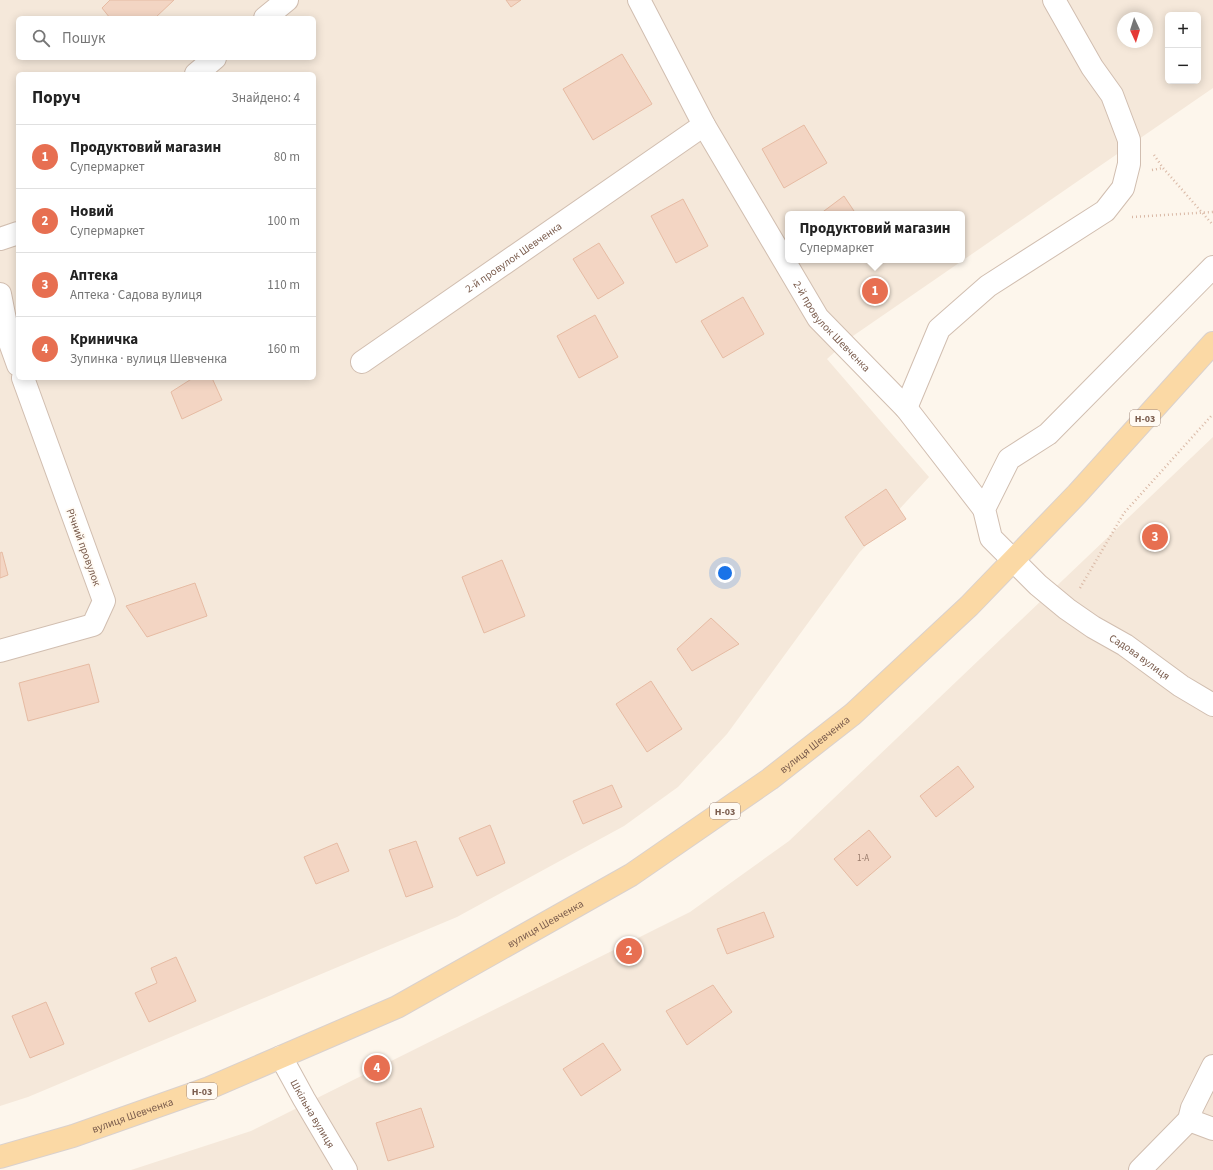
<!DOCTYPE html>
<html lang="uk">
<head>
<meta charset="utf-8">
<style>
	body { margin:0; font-family:"Source Sans 3",sans-serif; background:#f2f2f2; color:#222 }
	.controls { position:absolute; right:12px; top:12px; display:grid; overflow:hidden; border-radius:6px; box-shadow:0 2px 10px #0003 }
	.controls button { width:36px; height:36px; display:grid; place-items:center; padding:0; border:0; border-bottom:1px solid #e0e0e0; background:#fff; color:#222; font:20px sans-serif }
	.compass { position:absolute; left:1117px; top:12px; width:36px; height:36px; border-radius:50%; background:#fff; box-shadow:0 2px 10px #0003; rotate:176deg }
	.you { position:absolute; left:725px; top:573px; width:14px; height:14px; margin:-10px; border:3px solid #fff; border-radius:50%; background:#1a73e8; box-shadow:0 0 0 6px #1a73e833 }
	.badge { display:grid; place-items:center; width:26px; height:26px; border-radius:50%; background:#e76f51; color:#fff; font-size:13px; font-weight:700 }
	.pin { position:absolute; translate:-50% -50%; border:2px solid #fff; box-shadow:0 1px 4px #0006 }
	.popup { position:absolute; left:785px; top:211px; width:180px; height:52px; box-sizing:border-box; display:grid; place-content:center; border-radius:6px; background:#fff; filter:drop-shadow(0 1px 3px #0005); font-size:13px; white-space:nowrap; color:#767676 }
	.popup b { font-size:15px; color:#222 }
	.popup::after { content:''; position:absolute; left:50%; top:100%; margin-left:-8px; border:8px solid transparent; border-top-color:#fff }
	.list { margin:0; padding:0; list-style:none }
	h2 { display:flex; justify-content:space-between; align-items:center; height:52px; margin:0; padding:0 16px; font-size:17px }
	h2 small { font-size:13px; font-weight:400; color:#767676 }
	.list li { display:grid; grid-template-columns:26px 1fr auto; gap:12px; align-items:center; box-sizing:border-box; height:64px; padding:0 16px; border-top:1px solid #e0e0e0 }
	.list b { display:block; font-size:15px; white-space:nowrap }
	.list p { margin:0; font-size:13px; white-space:nowrap; color:#767676 }
	.list em { font-size:13px; font-style:normal; color:#767676 }
	.icon { flex:none; width:22px; height:22px; fill:none; stroke:currentColor; stroke-width:2; stroke-linecap:round; stroke-linejoin:round }
	.map { position:relative; flex:none; width:1213px; height:1170px; overflow:hidden }
	.search { position:absolute; background:#fff; box-shadow:0 2px 10px #0003; left:16px; top:16px; width:300px; height:44px; display:flex; align-items:center; gap:10px; box-sizing:border-box; padding:0 14px; border-radius:6px; color:#767676; font-size:15px }
	.panel { position:absolute; background:#fff; box-shadow:0 2px 10px #0003; left:16px; top:72px; width:300px; height:308px; border-radius:6px }
	.map>svg:first-child { display:block }
	.residential { fill:#f5e8da; fill-rule:evenodd }
	.building { fill:#f3d5c3; stroke:#e6bba3 }
	.lines { fill:none; stroke-linecap:round; stroke-linejoin:round }
	.minor-casing { stroke:#d1beb0; stroke-width:24 }
	.major-casing { stroke:#dad1cd; stroke-width:24 }
	.path { stroke:#d9b8a5; stroke-width:2.5; stroke-dasharray:1 3; stroke-linecap:butt }
	.minor { stroke:#fff; stroke-width:22 }
	.major { stroke:#fbd9a5; stroke-width:22 }
	.labels { text-anchor:middle; stroke-width:3.5; stroke-linejoin:round; paint-order:stroke }
	.number-label { font-size:9px; fill:#987a6a }
	.shield { fill:#fffaf3; stroke:#a28b7f; stroke-width:1 }
	.shield-label { font-size:10px; font-weight:bold; fill:#7a5c4d }
	.street-label { font-size:11px; fill:#7a5c4d; stroke:#fffaf3 }
</style>
</head>
<body>
<div class="map">
<svg width="1213" height="1170" viewBox="0 0 1213 1170">
	<rect width="100%" height="100%" fill="#fdf6ec"/>
	<!-- residential -->
	<g class="residential">
		<path d="M0 0H1213V88L850 338 827 359 929 477 859 553 727 734 678 787 624 826 457 917 28 1097 0 1106ZM1168 15H1198V81H1168ZM18 18H314V58H18ZM1123 18H1147V42H1123ZM18 74H314V378H18ZM788 214H962V260H788Z"/>
		<polygon points="1213,437 1213,1170 131,1170 251,1131 690,912 789,841"/>
	</g>
	<!-- building -->
	<g class="building">
		<polygon points="110,0 174,0 155,18 110,18 102,8"/>
		<polygon points="506,0 521,0 511,7"/>
		<polygon points="622,54 652,104 593,140 563,89"/>
		<polygon points="804,125 827,163 784,188 762,149"/>
		<polygon points="844,196 856,214 820,214"/>
		<polygon points="683,199 708,246 676,263 651,216"/>
		<polygon points="599,243 624,283 598,299 573,259"/>
		<polygon points="743,297 764,334 723,358 701,321"/>
		<polygon points="595,315 618,357 579,378 557,336"/>
		<polygon points="193,378 212,378 222,400 182,419 171,392"/>
		<polygon points="886,489 906,519 864,546 845,517"/>
		<polygon points="2,552 8,575 0,578 0,553"/>
		<polygon points="502,560 525,616 484,633 462,577"/>
		<polygon points="195,583 207,616 147,637 126,606"/>
		<polygon points="711,618 739,644 692,671 677,649"/>
		<polygon points="89,664 99,702 28,721 19,683"/>
		<polygon points="651,681 682,729 647,752 616,704"/>
		<polygon points="958,766 974,787 936,817 920,796"/>
		<polygon points="612,785 622,807 583,824 573,801"/>
		<polygon points="490,825 505,863 477,876 459,838"/>
		<polygon points="869,830 891,857 857,886 834,859"/>
		<polygon points="416,841 433,887 406,897 389,850"/>
		<polygon points="337,843 349,871 316,884 304,857"/>
		<polygon points="764,912 774,937 727,954 717,929"/>
		<polygon points="176,957 196,1001 149,1022 135,993 157,983 151,968"/>
		<polygon points="713,985 732,1012 687,1045 666,1011"/>
		<polygon points="46,1002 64,1044 30,1058 12,1016"/>
		<polygon points="603,1043 621,1070 581,1096 563,1069"/>
		<polygon points="421,1108 434,1147 388,1161 376,1123"/>
	</g>
	<g class="lines">
		<!-- minor casing -->
		<g class="minor-casing">
			<g id="minor">
				<path id="s1" d="M639 0 704 125 818 318 906 408 984 509"/>
				<polyline points="265,18 287,0"/>
				<polyline points="196,74 215,58"/>
				<polyline points="0,239 18,233"/>
				<path id="s2" d="M1213 267 1048 434 1009 459 984 509 991 538 1038 585 1067 609 1093 627 1125 645 1181 686 1213 705"/>
				<polyline points="0,294 9,340 18,365"/>
				<path id="s3" d="M362 362 704 125"/>
				<polyline points="906,408 939,329 988,286 1105,211 1123,188 1129,164 1129,140 1112,95 1092,67 1054,0"/>
				<polyline points="0,651 93,625 104,601 23,378"/>
				<path id="s4" d="M281 1057 304 1099 346 1170"/>
				<polyline points="1189,1120 1213,1129"/>
				<polyline points="1140,1170 1189,1120 1192,1108 1213,1066"/>
			</g>
		</g>
		<!-- major casing -->
		<g class="major-casing">
			<g id="major">
				<path id="s5" d="M0 1157 73 1136 209 1088 397 1007 631 875 770 779 853 714 969 606 1077 494 1213 343"/>
			</g>
		</g>
		<!-- path -->
		<g class="path">
			<polyline points="1154,155 1163,168 1213,225"/>
			<polyline points="1152,170 1163,168"/>
			<polyline points="1132,217 1213,212"/>
			<polyline points="1080,588 1124,513 1213,414"/>
		</g>
		<!-- minor -->
		<use href="#minor" class="minor"/>
		<!-- major -->
		<use href="#major" class="major"/>
	</g>
	<g class="labels">
		<!-- number labels -->
		<g class="number-label">
			<text x="863" y="861">1-А</text>
		</g>
		<!-- shield labels -->
		<g class="shield">
			<rect x="1130" y="410" width="30" height="16" rx="3"/>
			<rect x="710" y="803" width="30" height="16" rx="3"/>
			<rect x="187" y="1083" width="30" height="16" rx="3"/>
		</g>
		<g class="shield-label">
			<text x="1145" y="422">Н-03</text>
			<text x="725" y="815">Н-03</text>
			<text x="202" y="1095">Н-03</text>
		</g>
		<!-- street labels -->
		<g class="street-label">
			<text dy="4" stroke="none"><textPath href="#s3" startOffset="184">2-й провулок Шевченка</textPath></text>
			<text dy="4" stroke="none"><textPath href="#s1" startOffset="380">2-й провулок Шевченка</textPath></text>
			<text transform="translate(84 547) rotate(70)" y="4">Річний провулок</text>
			<text dy="4" stroke="none"><textPath href="#s2" startOffset="558">Садова вулиця</textPath></text>
			<text dy="4" stroke="none"><textPath href="#s5" startOffset="919">вулиця Шевченка</textPath></text>
			<text dy="4" stroke="none"><textPath href="#s5" startOffset="595">вулиця Шевченка</textPath></text>
			<text dy="4" stroke="none"><textPath href="#s4" startOffset="65">Шкільна вулиця</textPath></text>
			<text dy="4" stroke="none"><textPath href="#s5" startOffset="139">вулиця Шевченка</textPath></text>
		</g>
	</g>
</svg>
<div class="controls">
<button>+</button>
<button>−</button>
</div>
<svg class="compass" viewBox="-18 -18 36 36"><path d="M0-13l5 13h-10z" fill="#e53935"/><path d="M0 13l5-13h-10z" fill="#767676"/></svg>
<div class="you"></div>
<div class="pin badge" style="left:875px;top:291px">1</div>
<div class="popup"><b>Продуктовий магазин</b>Супермаркет</div>
<div class="pin badge" style="left:629px;top:951px">2</div>
<div class="pin badge" style="left:1155px;top:537px">3</div>
<div class="pin badge" style="left:377px;top:1068px">4</div>
<div class="search"><svg class="icon" aria-label="search" viewBox="0 0 24 24"><circle cx="10" cy="10" r="6"/><path d="M15 15l6 6"/></svg>Пошук</div>
<section class="panel">
<h2>Поруч<small>Знайдено: 4</small></h2>
<ul class="list">
<li><span class="badge">1</span><div><b>Продуктовий магазин</b><p>Супермаркет</p></div><em>80 m</em></li>
<li><span class="badge">2</span><div><b>Новий</b><p>Супермаркет</p></div><em>100 m</em></li>
<li><span class="badge">3</span><div><b>Аптека</b><p>Аптека · Садова вулиця</p></div><em>110 m</em></li>
<li><span class="badge">4</span><div><b>Криничка</b><p>Зупинка · вулиця Шевченка</p></div><em>160 m</em></li>
</ul>
</section>
</div>
</body>
</html>
